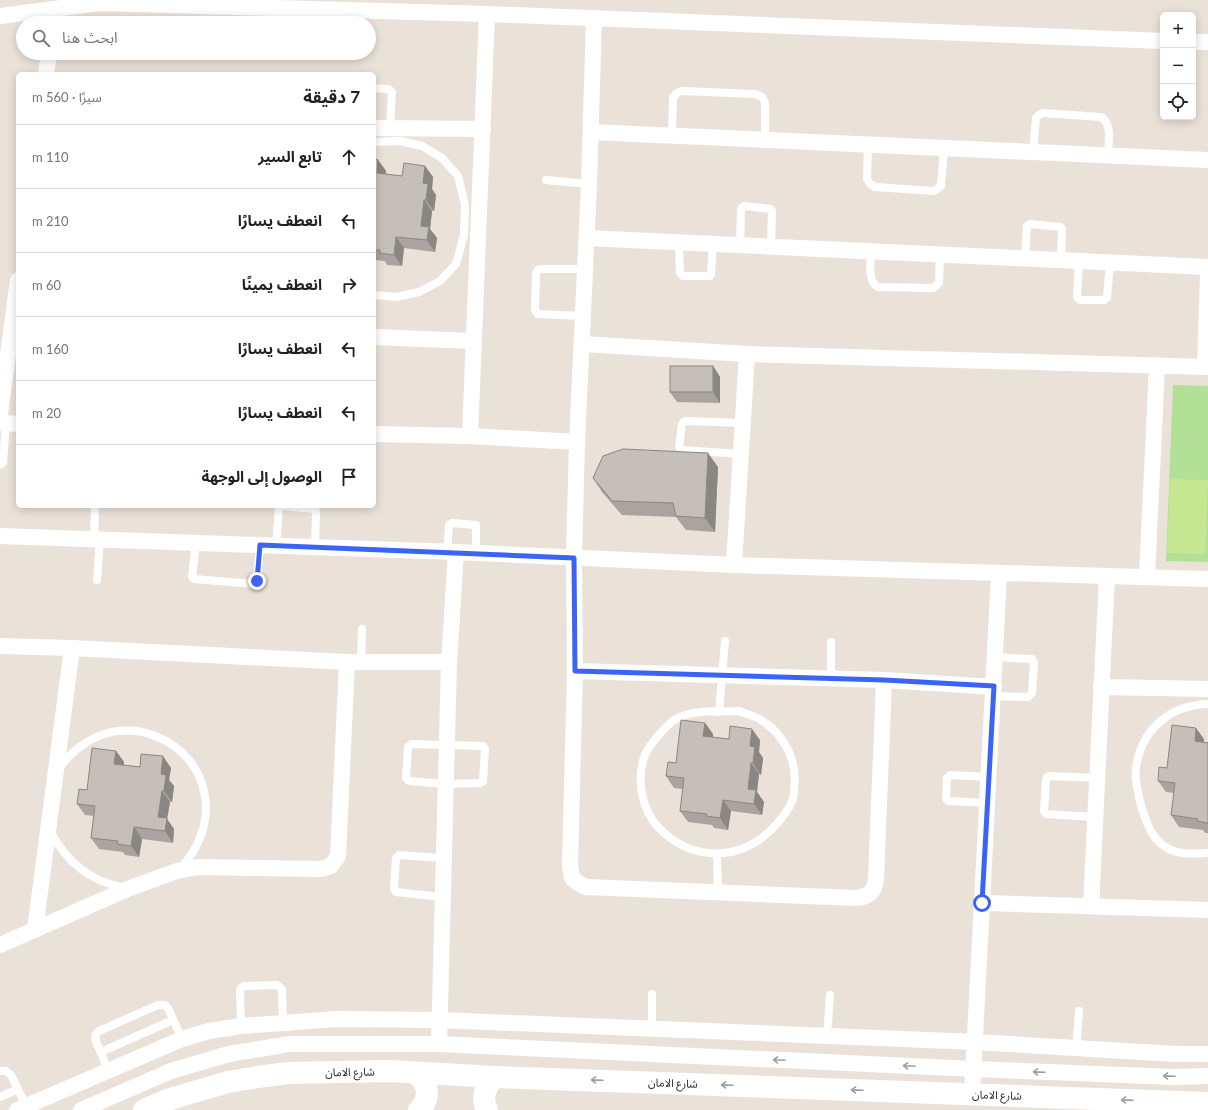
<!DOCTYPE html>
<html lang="ar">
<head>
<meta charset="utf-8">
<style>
	body { margin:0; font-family:Lato,"Noto Sans Arabic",sans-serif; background:#f6f6f6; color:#202124; direction:rtl }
	.controls { position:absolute; right:12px; top:12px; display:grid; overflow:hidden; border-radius:6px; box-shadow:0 2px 10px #0003 }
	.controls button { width:36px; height:36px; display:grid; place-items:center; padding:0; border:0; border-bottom:1px solid #e0e0e0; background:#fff; color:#202124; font:20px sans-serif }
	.stop { position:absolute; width:12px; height:12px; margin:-9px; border:3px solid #3b63f5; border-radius:50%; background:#fff }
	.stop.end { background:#3b63f5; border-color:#fff; box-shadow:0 1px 4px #0008 }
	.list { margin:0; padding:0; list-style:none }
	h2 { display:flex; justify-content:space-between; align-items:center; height:52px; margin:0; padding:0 16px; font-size:17px }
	h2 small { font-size:13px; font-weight:400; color:#757577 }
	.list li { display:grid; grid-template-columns:26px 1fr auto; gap:12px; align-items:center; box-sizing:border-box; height:64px; padding:0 16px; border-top:1px solid #e0e0e0 }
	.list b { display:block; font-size:15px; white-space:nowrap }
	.list em { font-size:13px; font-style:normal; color:#757577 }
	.icon { flex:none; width:22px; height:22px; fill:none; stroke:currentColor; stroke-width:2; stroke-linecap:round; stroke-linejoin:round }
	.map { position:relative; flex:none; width:1208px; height:1110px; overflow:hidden; direction:ltr }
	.search { position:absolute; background:#fff; box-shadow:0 2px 10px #0003; left:16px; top:16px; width:360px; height:44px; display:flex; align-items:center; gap:10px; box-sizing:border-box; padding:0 14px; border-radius:22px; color:#757577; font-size:15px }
	.panel { position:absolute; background:#fff; box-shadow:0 2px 10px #0003; left:16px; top:72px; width:360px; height:436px; border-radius:6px; direction:rtl }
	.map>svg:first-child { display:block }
	.park { fill:#b1e096 }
	.pitch { fill:#c5e791 }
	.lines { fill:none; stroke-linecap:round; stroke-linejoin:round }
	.lane { stroke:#fff; stroke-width:8 }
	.street { stroke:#fff; stroke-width:16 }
	.secondary { stroke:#fff; stroke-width:22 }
	.wall { fill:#a9a49f }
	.shaded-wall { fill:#8a8682 }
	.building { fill:#c5bfb9; stroke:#8a8682 }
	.oneway { stroke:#9e9e9e }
	.route { stroke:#3b63f5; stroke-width:5 }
	.labels { text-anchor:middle; stroke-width:3; stroke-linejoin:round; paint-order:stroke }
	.street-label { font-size:11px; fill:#272727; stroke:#fff }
</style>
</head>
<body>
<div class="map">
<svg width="1208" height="1110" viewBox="0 0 1208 1110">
	<rect width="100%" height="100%" fill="#eae2d9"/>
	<!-- park -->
	<polygon class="park" points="1173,385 1208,386 1208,562 1166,561"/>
	<!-- pitch -->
	<polygon class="pitch" points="1170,479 1208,480 1205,554 1167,553"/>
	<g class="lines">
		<!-- lane -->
		<g class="lane">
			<polyline points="374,88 388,89 392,92 390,128"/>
			<polyline points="672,135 673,98 677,93 682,91 755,94 762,97 765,103 765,140"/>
			<polyline points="374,142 400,141 422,146 442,158 458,176 465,205 464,235 456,264 440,281 419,292 396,297 374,295"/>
			<polyline points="868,145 867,179 870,184 875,187 934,191 941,186 944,148"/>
			<path d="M1033 152 1036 118 1039 115 1043 113 1101 117C1113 124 1108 144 1108 156"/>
			<polyline points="546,180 589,184"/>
			<polyline points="679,243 680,273 683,276 710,276 711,274 713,244"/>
			<polyline points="740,246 741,208 744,206 771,209 772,211 771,247"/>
			<path d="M871 252C871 263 867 281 878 287L933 288 939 283 940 255"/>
			<polyline points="1025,259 1027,226 1030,224 1061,227 1062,229 1061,260"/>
			<polyline points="1079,261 1077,297 1080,300 1104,300 1107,298 1110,263"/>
			<polyline points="584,316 538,314 535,310 536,273 538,270 541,269 586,269"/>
			<polyline points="741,454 681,450 679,447 682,424 685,421 743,423"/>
			<polyline points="0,465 3,463 6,423"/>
			<polyline points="94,539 95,506"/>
			<polyline points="196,543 192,577 194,579 254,584 257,581 260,545"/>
			<polyline points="276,546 279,508 282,506 315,509 316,512 315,547"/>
			<polyline points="447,552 449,525 452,523 476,525 476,553"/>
			<polyline points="97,580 100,539"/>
			<polyline points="361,662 362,629"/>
			<polyline points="831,678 831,642"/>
			<polyline points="993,696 1028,697 1032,693 1034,663 1032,659 995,657"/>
			<path d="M1208 704C1170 705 1142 729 1136 767 1134 779 1139 798 1142 809 1147 823 1151 837 1164 846 1176 855 1193 854 1208 853"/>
			<path d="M739 711C746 714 755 716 761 720 785 735 798 762 794 789 794 793 794 798 792 801 788 812 779 822 771 830 738 862 691 861 659 828 641 810 636 778 645 755 649 745 658 736 665 728 668 726 671 722 674 720 691 709 719 712 739 711Z"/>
			<polyline points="719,712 725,641"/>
			<polygon points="412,744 483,746 485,749 483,782 480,783 446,784 409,781 406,778 408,747"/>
			<path d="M59 769C70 752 85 741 104 734 120 729 139 729 155 736 212 757 222 827 180 868"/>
			<polyline points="988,803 948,801 946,798 947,778 950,775 989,777"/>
			<polyline points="1095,817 1046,814 1044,811 1046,780 1047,777 1050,776 1097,778"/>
			<path d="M50 831C67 863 90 881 125 888"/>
			<polyline points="717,855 718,892"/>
			<polyline points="442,897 396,892 394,889 396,858 399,855 443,858"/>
			<polyline points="652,994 652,1029"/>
			<polyline points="241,1026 240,989 244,986 277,985 282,989 283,1023"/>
			<polyline points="827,1036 830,995"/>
			<polyline points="1076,1048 1079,1011"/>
			<polyline points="101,1052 173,1020"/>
			<polyline points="108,1070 95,1039 96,1034 99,1031 158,1005 164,1005 168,1008 182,1039"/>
			<polyline points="0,1071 6,1071 11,1075 26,1106"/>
			<polyline points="0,1097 18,1089"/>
		</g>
		<!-- street -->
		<g class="street">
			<polyline points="0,16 99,3 487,14 1163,41"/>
			<path d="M594 18 589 184 577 442 574 557 575 671 570 865 572 878 578 883 586 887 856 898C869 897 875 891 876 879L884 680"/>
			<polyline points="1193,42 1208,42"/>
			<polyline points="46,74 49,53"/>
			<polyline points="374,128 483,129"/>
			<polyline points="591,132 1208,160"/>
			<polyline points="587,238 1208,267"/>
			<polyline points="374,337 474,341"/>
			<polyline points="583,344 747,354 1208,367"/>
			<polyline points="1205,367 1208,274"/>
			<polyline points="0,414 18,280"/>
			<polyline points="0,423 18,424"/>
			<polyline points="374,434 470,436 577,442"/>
			<polyline points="470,436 487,14"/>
			<polyline points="0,536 456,552 734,565 1208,579"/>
			<polyline points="734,565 747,354"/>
			<polyline points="1147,577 1157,366"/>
			<polyline points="0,646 72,648 347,662 449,662"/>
			<polyline points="575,671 884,680 994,687"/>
			<polyline points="1101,687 1208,689"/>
			<polyline points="982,903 1208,910"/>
			<polyline points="1091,906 1107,576"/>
			<polyline points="35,930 72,648"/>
			<polyline points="0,945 130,888 177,871 198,867 320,869 331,866 338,856 347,662"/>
			<polyline points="439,1044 449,662 456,552"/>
			<polyline points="972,1094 999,574"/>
			<polyline points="17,1110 182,1039 209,1031 241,1026 283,1023 335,1019 439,1020 975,1042 1176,1054 1208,1054"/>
			<polyline points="81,1110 171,1071 229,1054 289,1044 439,1044 974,1069 1174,1077 1208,1076"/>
		</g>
		<!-- secondary -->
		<g class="secondary">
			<path d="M415 1073C429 1082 431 1098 419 1110"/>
			<polyline points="144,1110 170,1099 228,1082 258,1077 288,1073 389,1071 495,1077 1208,1103"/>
			<path d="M487 1110C481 1098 485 1086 495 1077"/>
		</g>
	</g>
	<!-- wall -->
	<g class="wall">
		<polygon points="374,159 378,160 386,171 386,174 402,176 425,166 433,177 432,189 436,195 434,211 432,211 430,229 437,238 435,252 404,248 402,266 387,265 385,261 374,260"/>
		<polygon points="713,366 720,377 720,403 677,402 670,392"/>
		<polygon points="718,467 715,532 686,530 676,517 622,515 602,492 593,478"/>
		<polygon points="705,723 713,734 713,738 729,739 760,740 759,752 763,758 761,775 759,774 757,792 764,802 762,815 731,811 728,830 714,828 712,825 688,822 680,811 683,789 674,788 666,776"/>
		<polygon points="1204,739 1204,742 1208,743 1208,833 1205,833 1203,830 1179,827 1171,815 1174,793 1166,792 1158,781 1167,768"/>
		<polygon points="116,751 124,762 124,765 140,767 171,768 169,780 174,786 172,802 170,802 167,819 174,829 173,843 142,839 139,857 125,855 123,852 99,849 91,838 94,816 85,815 77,804"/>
	</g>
	<!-- shaded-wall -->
	<g class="shaded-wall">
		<polygon points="378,160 386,171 385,184 377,173"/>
		<polygon points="425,166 433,177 432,189 436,195 434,211 426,200 423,183"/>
		<polygon points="424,200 432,211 430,229 437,238 435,252 427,240 421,226"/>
		<polygon points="396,237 404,248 402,266 394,255"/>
		<polygon points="713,366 720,377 720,403 713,392"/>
		<polygon points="708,453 718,467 715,532 705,518"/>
		<polygon points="705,723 713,734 711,748 703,736"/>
		<polygon points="1196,728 1204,739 1202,753 1195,741"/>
		<polygon points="752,729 760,740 759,752 763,758 761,775 753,763 750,746"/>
		<polygon points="116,751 124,762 122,775 114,764"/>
		<polygon points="163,756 171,768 169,780 174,786 172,802 164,791 161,774"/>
		<polygon points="751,763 759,774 757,792 764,802 762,815 754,804 748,789"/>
		<polygon points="162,791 170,802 167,819 174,829 173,843 165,831 158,817"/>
		<polygon points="723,800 731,811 728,830 720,818"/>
		<polygon points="134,827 142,839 139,857 131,846"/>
	</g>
	<!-- building -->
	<g class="building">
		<polygon points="374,159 378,160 377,173 402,176 404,163 425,166 423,183 428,184 426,200 424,200 421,226 429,227 427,240 396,237 394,255 380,253 380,250 374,250"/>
		<rect x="670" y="366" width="43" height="26"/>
		<polygon points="623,449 708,453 705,518 676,516 673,503 612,501 593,478 603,456"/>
		<polygon points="681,720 705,723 703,736 729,739 730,726 752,729 750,746 755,747 753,763 751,763 748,789 756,790 754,804 723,800 720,818 706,816 707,814 680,811 684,778 666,776 668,762 676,763"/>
		<polygon points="1172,725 1196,728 1195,741 1208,743 1208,823 1197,821 1198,819 1171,815 1175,783 1158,781 1159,767 1167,768"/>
		<polygon points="92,748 116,751 114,764 140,767 141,754 163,756 161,774 166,775 164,791 162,791 158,817 167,818 165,831 134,827 131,846 117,844 118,841 91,838 95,806 77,804 79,789 87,790"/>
	</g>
	<!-- one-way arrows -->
	<defs><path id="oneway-shaft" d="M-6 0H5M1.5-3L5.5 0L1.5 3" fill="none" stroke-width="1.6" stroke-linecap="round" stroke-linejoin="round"/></defs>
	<g class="oneway">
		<use href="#oneway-shaft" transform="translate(779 1060) rotate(-177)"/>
		<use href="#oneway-shaft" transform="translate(909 1066) rotate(-177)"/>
		<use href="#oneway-shaft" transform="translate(1039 1072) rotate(-178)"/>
		<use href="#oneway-shaft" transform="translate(1169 1076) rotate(-178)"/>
		<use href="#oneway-shaft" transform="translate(597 1080) rotate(-178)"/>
		<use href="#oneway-shaft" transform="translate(727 1085) rotate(-178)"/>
		<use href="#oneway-shaft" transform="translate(857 1090) rotate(-178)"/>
		<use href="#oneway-shaft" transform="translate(1127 1100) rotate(-178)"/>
	</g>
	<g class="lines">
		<!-- route -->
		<polyline class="route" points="257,581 260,545 574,558 575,671 884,680 994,686 982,903"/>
	</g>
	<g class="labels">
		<!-- street labels -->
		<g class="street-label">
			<text transform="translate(350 1072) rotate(-1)" y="4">شارع الامان</text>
			<text transform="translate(673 1083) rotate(2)" y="4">شارع الامان</text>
			<text transform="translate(997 1095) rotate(2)" y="4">شارع الامان</text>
		</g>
	</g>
</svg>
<div class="controls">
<button>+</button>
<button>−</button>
<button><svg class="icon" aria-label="locate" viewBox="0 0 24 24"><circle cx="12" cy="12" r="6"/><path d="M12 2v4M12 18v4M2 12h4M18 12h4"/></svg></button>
</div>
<div class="stop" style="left:982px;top:903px"></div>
<div class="stop end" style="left:257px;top:581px"></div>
<div class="search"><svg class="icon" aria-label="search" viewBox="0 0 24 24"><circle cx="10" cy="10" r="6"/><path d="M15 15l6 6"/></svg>ابحث هنا</div>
<section class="panel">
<h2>7 دقيقة<small>سيرًا · 560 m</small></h2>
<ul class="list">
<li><svg class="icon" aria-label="ahead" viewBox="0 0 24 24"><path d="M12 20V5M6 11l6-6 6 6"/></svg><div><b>تابع السير</b></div><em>110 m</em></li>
<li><svg class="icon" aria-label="left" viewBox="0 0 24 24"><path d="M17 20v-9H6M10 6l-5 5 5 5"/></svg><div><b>انعطف يسارًا</b></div><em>210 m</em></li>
<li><svg class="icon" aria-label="right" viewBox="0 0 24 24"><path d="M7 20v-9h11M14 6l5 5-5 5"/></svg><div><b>انعطف يمينًا</b></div><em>60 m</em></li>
<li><svg class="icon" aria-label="left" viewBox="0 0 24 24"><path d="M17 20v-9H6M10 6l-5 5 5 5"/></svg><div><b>انعطف يسارًا</b></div><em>160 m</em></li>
<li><svg class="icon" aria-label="left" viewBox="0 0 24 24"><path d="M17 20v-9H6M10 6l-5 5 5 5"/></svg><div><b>انعطف يسارًا</b></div><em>20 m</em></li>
<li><svg class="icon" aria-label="arrive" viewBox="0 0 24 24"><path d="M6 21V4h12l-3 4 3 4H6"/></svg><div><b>الوصول إلى الوجهة</b></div></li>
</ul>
</section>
</div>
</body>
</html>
